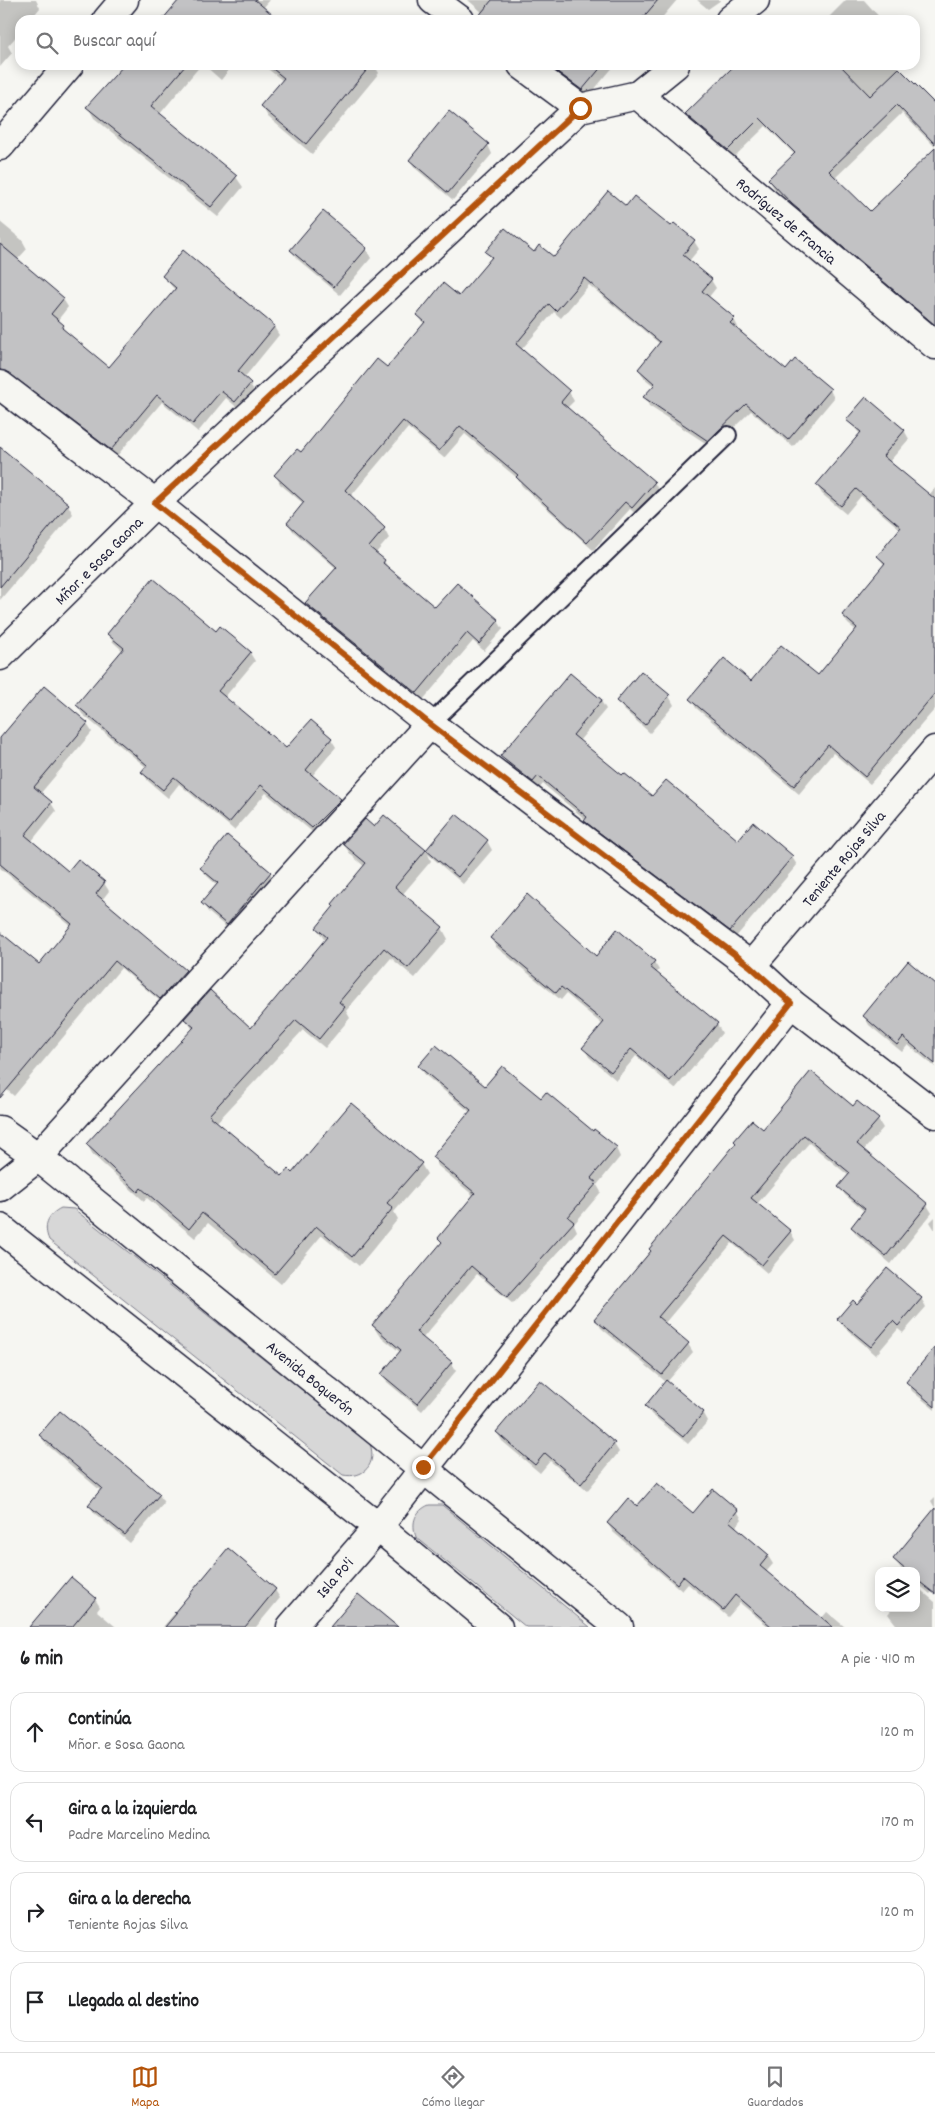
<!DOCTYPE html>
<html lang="es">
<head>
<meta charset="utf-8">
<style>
	body { margin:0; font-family:Dekko,sans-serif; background:#f6f6f6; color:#202124 }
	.controls { position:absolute; right:15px; bottom:15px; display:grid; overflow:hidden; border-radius:10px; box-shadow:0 2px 12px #0003 }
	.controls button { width:45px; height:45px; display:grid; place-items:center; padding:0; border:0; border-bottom:1px solid #e0e0e0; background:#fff; color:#202124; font:25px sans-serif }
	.stop { position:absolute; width:15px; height:15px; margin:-11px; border:4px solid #b45309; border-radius:50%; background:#fff }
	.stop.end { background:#b45309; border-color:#fff; box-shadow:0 1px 5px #0008 }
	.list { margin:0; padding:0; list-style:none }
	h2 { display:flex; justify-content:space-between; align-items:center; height:65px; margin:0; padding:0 20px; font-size:21px }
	h2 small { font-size:16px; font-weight:400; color:#757577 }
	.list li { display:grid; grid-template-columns:32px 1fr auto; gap:15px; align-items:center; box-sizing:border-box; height:80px; margin:0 10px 10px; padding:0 10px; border:1px solid #e0e0e0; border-radius:15px }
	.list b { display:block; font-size:19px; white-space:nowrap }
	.list p { margin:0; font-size:16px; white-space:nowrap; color:#757577 }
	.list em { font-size:16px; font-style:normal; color:#757577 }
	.icon { flex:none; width:28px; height:28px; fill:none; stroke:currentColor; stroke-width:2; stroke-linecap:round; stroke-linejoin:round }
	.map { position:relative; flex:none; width:935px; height:1627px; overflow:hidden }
	.search { position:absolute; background:#fff; box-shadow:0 2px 12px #0003; left:15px; right:15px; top:15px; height:55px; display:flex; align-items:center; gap:12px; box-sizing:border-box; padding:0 18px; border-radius:15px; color:#757577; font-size:19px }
	.sheet { height:425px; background:#fff }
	nav { display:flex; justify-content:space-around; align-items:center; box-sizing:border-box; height:70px; border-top:1px solid #e0e0e0; background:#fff; font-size:14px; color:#757577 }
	nav a { display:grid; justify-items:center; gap:2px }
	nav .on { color:#b45309 }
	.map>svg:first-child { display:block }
	.green { fill:#d7d7d7; stroke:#7c7c89 }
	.shadow { fill:#0003 }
	.building { fill:#c2c2c4; stroke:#22223b }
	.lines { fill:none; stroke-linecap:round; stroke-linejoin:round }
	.service-casing { stroke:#22223b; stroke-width:20 }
	.minor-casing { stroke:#22223b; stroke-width:31 }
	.tertiary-casing { stroke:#22223b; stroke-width:31 }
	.service { stroke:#f6f6f2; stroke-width:16 }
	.minor { stroke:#f6f6f2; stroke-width:28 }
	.tertiary { stroke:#f6f6f2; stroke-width:28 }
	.route { stroke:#b45309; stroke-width:6 }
	.labels { text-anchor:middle; stroke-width:4; stroke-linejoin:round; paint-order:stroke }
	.street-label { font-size:16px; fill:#22223b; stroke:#f6f6f2 }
</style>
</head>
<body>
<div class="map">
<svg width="935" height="1627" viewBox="0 0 935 1627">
	<rect width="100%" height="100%" fill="#f6f6f2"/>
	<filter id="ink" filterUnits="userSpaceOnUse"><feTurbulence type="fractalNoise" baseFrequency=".02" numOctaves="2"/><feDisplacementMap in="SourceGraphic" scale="10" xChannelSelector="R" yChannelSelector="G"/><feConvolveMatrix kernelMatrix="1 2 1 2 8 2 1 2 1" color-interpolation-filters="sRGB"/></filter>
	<g filter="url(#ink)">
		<!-- green -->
		<g class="green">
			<path d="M61 1208 74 1209 370 1444C377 1464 364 1479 343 1475L49 1240C43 1226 47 1215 61 1208Z"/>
			<path d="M429 1505H442L590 1627H526L416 1537C411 1522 415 1511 429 1505Z"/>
		</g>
		<!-- shadow -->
		<g class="shadow">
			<polygon points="0,0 36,0 40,8 30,20 20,20 20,32 8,46 12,53 0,67"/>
			<polygon points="179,0 270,0 263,8 277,20 162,20"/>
			<polygon points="468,0 677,0 660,20 477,20 483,13"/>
			<polygon points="697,0 721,0 708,9"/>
			<polygon points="846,0 864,0 882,20 826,20"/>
			<polygon points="124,65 201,65 159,115 236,177 243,187 218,217 94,118 88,107"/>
			<polygon points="204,65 233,65 221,80"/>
			<polygon points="263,65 374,65 379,73 312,154 268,117 262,106 283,81"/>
			<polygon points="543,65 615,65 587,98"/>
			<polygon points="737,65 895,65 935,106 935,147 902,113 835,178 870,213 935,150 935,328 798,212 774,188 769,180 795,155 766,126 733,158 691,123 686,114"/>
			<polygon points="488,145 492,154 453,200 415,168 410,160"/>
			<polygon points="626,208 694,241 699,249 689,261 711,280 716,288 708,298 734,319 738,327 736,330 786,371 830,390 834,398 793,447 751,411 713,448 649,406 645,397 654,386 644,378 639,369 660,344 589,285 561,318 554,312 521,350 569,392 574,401 567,408 654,482 659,491 638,516 630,509 593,550 522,486 517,478 465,434 444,458 408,428 350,497 384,529 389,538 375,554 384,561 389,569 435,609 457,585 498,621 503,629 484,651 473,641 422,701 311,612 306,604 337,569 293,531 288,523 304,504 280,484 276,475 301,454 387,369 424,324 418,315 460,298 492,260 487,252 534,254 554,259"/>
			<polygon points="0,222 22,240 27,249 17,260 63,299 68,307 57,321 68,334 109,369 175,290 163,276 274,327 279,335 244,378 255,392 240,410 226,398 198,432 162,402 116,457 0,379"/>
			<polygon points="366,249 371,258 340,295 296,258 292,250"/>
			<polygon points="848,420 904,430 909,439 889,462 929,495 935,488 935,709 870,784 833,753 799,794 696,708 691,699 751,682 818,677 857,631 848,624 843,615 885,566 878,556 900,529 861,496 846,514 822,494 817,485 860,434"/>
			<polygon points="4,452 68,505 73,514 0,600 0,457"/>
			<polygon points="216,632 250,653 255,661 224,698 286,750 331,739 336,747 312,776 340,800 345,808 317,836 266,793 234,830 179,784 168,798 148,781 143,772 147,768 82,714 77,705 123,651 113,642 108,634"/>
			<polygon points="641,673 669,696 674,705 650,733 623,709 618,701"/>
			<polygon points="601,701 606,709 579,741 622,777 653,798 739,842 792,857 797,865 735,938 590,829 586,820 543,784 538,790 507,764 502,756"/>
			<polygon points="87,724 92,732 40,794 51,803 56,811 31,842 68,873 104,883 109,891 102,900 185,971 190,979 166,1006 121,968 14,1096 0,1084 0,933 39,966 72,927 0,868 0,740"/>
			<polygon points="457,815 487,841 492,850 463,884 428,854 431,861 402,895 442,928 448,939 415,978 391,958 346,1011 350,1018 325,1048 303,1030 216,1123 282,1178 292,1174 421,1164 427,1174 394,1212 398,1219 359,1266 322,1235 281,1284 208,1223 195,1238 147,1198 144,1201 93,1155 87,1144 193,1030 186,1019 251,1029 325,941 317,928 365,867 350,854 344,844 374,829 384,816 426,852"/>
			<polygon points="202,868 270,873 275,881 232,932 208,912 203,903 218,886 207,876"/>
			<polygon points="618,931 654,962 659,970 656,973 717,1024 722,1033 675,1089 636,1056 616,1080 589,1057 584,1048 603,1025 566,994 561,1000 496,947 491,939 596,958"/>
			<polygon points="935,986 935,1067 908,1045 902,1052 869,1025 864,1016"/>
			<polygon points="420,1066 485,1088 541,1100 616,1148 620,1157 597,1185 601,1192 574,1224 577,1231 513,1304 477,1274 422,1339 451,1363 456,1371 422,1411 387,1382 383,1374 401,1353 378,1334 373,1325 442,1243 439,1238 474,1196 438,1166 434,1157 471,1113 425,1075"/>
			<polygon points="853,1108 878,1120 883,1128 863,1151 927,1205 932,1213 891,1264 857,1235 852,1227 865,1212 845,1195 840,1187 849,1176 809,1143 757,1204 790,1231 795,1240 767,1273 732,1243 664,1324 688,1344 693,1352 667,1382 703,1412 708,1421 688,1444 651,1414 646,1406 666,1382 601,1328 596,1319 763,1131"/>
			<polygon points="935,1217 935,1230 930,1222"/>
			<polygon points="921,1298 926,1307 903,1333 898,1329 876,1355 844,1327 839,1319 857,1305"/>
			<polygon points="935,1358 935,1410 912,1391 907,1382"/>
			<polygon points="540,1382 614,1444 619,1452 587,1491 550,1461 540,1473 502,1441 497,1432"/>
			<polygon points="41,1436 159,1494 164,1503 130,1543 94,1513 90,1505 101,1491 46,1444"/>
			<polygon points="935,1497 935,1508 931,1501"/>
			<polygon points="638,1508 693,1515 737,1511 742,1519 735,1528 768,1556 773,1564 766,1572 821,1619 827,1612 845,1627 769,1627 740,1603 728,1617 688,1584 682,1591 613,1532 608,1524"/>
			<polygon points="935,1510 935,1588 930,1594 916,1582 916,1571 903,1571 894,1559"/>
			<polygon points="228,1550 275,1590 280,1598 256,1627 163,1627"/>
			<polygon points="916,1586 935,1602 935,1627 898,1627 888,1614 893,1608 916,1608"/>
			<polygon points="95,1599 100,1607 97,1611 116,1627 30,1627"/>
		</g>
		<!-- building -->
		<g class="building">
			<polygon points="179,0 255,0 279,20 162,20"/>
			<polygon points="492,0 658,0 641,20 479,20 477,18"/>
			<polygon points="124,65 186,65 151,106 237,176 211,207 86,107"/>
			<polygon points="268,65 371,65 306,144 260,106 284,78"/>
			<polygon points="548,65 603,65 582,90"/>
			<polygon points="735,65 840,65 870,96 899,68 935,104 935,144 897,105 829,171 870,211 935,148 935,325 792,204 768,179 795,153 760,118 728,150 685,114"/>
			<polygon points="449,111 489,144 448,193 409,160"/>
			<polygon points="608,191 626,206 634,196 671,226 674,223 695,240 683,255 712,279 702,291 735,318 730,323 786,370 795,359 831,389 788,440 746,404 708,441 643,397 655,384 638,369 660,342 584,278 556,311 549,304 516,344 570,391 561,402 655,482 632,508 625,502 587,543 516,477 518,475 460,426 439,451 403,421 345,490 385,528 369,547 385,560 383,563 435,607 457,583 499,620 479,644 467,633 417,693 305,603 337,567 287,523 304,502 274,475 297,449 301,452 377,359 387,367 425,322 417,315 443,283 459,296 492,257 485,252 505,228 534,252 539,245 554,257"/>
			<polygon points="323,211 367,248 334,287 290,250"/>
			<polygon points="0,244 64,298 51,314 64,325 62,328 109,367 176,288 162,276 183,250 275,326 238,371 251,383 235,402 221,391 193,424 157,395 111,450 9,373 0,370"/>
			<polygon points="866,397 905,430 883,456 935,499 935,693 865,777 828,745 794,786 689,699 724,658 751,681 781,645 818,675 857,628 842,615 885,563 877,556 901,527 856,489 841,506 816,485 861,432 846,420"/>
			<polygon points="0,447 69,504 0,587"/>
			<polygon points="153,578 216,631 220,626 251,652 218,691 286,748 311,720 332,738 306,770 341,799 312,828 261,785 229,823 174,777 163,790 141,772 147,765 76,705 124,648 107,634"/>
			<polygon points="641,671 670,695 645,725 616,701"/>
			<polygon points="570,673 602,700 573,735 622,775 624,773 652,796 666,780 738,840 753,822 793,856 730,931 584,821 587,817 538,776 533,782 500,756"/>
			<polygon points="44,686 88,723 34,787 52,802 25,835 68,871 78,859 105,882 96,894 186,970 160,999 115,961 0,1098 0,932 39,964 72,924 0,864 0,738"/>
			<polygon points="456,814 488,840 458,877 426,850"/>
			<polygon points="384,815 426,850 395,887 443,927 408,968 384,948 339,1002 345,1007 319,1039 296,1020 209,1115 282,1176 288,1169 292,1173 351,1103 422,1163 387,1203 393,1208 352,1257 316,1226 275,1274 202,1213 189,1229 141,1188 138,1192 86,1144 194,1027 184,1019 210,990 251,1028 327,937 316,928 334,906 332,904 366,863 343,844 365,819 374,827"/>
			<polygon points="227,835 271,872 227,925 201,903 218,883 200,868"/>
			<polygon points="527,894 596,956 617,929 655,961 650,967 718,1023 670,1081 631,1049 611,1072 582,1048 604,1022 561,987 556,993 490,938"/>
			<polygon points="908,961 935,984 935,1064 903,1037 897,1045 863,1016"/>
			<polygon points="436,1045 485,1086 502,1066 541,1098 546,1092 593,1131 594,1129 617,1147 591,1178 597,1183 568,1217 574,1222 507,1297 471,1266 416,1332 452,1362 417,1404 381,1374 401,1350 372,1325 442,1242 438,1238 475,1193 432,1157 471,1110 418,1066"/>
			<polygon points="811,1071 853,1106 857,1101 879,1119 857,1144 928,1204 886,1256 851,1227 865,1209 838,1187 850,1173 804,1135 751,1198 791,1231 762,1265 726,1236 658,1317 689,1343 662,1375 594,1319 651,1251 649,1249 736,1143 734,1141 752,1120 763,1129"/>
			<polygon points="887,1268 922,1298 898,1326 893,1321 871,1347 837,1319 853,1300 857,1304"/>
			<polygon points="935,1347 935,1407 906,1382"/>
			<polygon points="540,1380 615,1443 581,1484 545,1453 535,1465 496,1432"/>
			<polygon points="666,1380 704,1412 683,1437 645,1406"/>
			<polygon points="60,1411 160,1494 125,1535 88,1505 102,1488 39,1435"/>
			<polygon points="657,1483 693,1513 713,1489 738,1510 729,1521 769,1555 760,1566 833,1627 772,1627 735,1595 723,1610 683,1576 677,1584 607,1523 628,1498 637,1506"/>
			<polygon points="935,1508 935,1594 916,1579 916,1571 907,1571 893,1559"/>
			<polygon points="228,1548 276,1589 245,1627 165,1627 176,1614 174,1613"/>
			<polygon points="71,1577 96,1598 72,1627 29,1627"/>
			<polygon points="358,1594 398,1627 330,1627"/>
		</g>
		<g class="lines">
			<!-- service casing -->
			<g class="service-casing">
				<polyline id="service" points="430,724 728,435"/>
			</g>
			<!-- minor casing -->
			<g class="minor-casing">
				<g id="minor">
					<polyline points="433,0 460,20"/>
					<polyline points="730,20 755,0"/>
					<polyline points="522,65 580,108"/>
					<polyline points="638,95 935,345"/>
					<polyline points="0,385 155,503 430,724 751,966 791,1003 935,1114"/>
					<polyline points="0,656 155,503 580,108 638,95 675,65"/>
					<polyline points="751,966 935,750"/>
					<polyline points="0,1187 38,1157 430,724"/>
					<polyline points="291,1627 378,1527 791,1003"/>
				</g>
			</g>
			<!-- tertiary casing -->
			<g class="tertiary-casing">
				<g id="tertiary">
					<polyline points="107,20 124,0"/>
					<polyline points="0,146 69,65"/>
					<polyline points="0,1130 38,1157 619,1627"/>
					<polyline points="0,1228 378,1527 498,1627"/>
				</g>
			</g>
			<!-- service -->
			<use href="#service" class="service"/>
			<!-- minor -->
			<use href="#minor" class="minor"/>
			<!-- tertiary -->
			<use href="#tertiary" class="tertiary"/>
		</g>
	</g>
	<g class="lines" filter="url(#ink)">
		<!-- route -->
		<polyline class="route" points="423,1467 791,1003 750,966 430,724 155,503 580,108"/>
	</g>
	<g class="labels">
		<!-- street labels -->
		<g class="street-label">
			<text transform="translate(787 220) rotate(40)" y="6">Rodríguez de Francia</text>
			<text transform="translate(98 560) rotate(-45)" y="6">Mñor. e Sosa Gaona</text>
			<text transform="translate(843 858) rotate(-50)" y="6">Teniente Rojas Silva</text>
			<text transform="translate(311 1377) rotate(39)" y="6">Avenida Boquerón</text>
			<text transform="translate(334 1577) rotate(-49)" y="6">Isla Po'i</text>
		</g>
	</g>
</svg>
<div class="controls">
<button><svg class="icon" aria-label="layers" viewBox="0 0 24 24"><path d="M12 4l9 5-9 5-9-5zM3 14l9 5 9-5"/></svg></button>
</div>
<div class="stop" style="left:580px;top:108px"></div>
<div class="stop end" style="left:423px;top:1467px"></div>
<div class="search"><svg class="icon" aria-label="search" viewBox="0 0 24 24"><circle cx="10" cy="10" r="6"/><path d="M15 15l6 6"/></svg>Buscar aquí</div>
</div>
<section class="sheet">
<h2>6 min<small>A pie · 410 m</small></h2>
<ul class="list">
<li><svg class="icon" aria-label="ahead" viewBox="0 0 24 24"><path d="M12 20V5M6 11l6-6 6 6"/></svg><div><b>Continúa</b><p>Mñor. e Sosa Gaona</p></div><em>120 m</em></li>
<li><svg class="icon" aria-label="left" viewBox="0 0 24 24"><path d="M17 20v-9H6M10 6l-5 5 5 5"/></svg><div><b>Gira a la izquierda</b><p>Padre Marcelino Medina</p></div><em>170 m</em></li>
<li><svg class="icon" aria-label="right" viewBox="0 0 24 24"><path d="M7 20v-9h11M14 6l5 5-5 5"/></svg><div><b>Gira a la derecha</b><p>Teniente Rojas Silva</p></div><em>120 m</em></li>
<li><svg class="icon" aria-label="arrive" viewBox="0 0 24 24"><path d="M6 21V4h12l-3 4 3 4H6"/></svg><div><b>Llegada al destino</b></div></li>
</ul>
</section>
<nav>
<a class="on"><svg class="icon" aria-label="map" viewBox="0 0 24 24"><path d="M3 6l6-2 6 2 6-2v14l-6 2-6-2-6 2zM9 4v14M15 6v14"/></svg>Mapa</a>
<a><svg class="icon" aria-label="directions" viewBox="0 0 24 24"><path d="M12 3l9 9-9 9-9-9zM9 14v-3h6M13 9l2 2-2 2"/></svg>Cómo llegar</a>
<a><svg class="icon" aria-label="saved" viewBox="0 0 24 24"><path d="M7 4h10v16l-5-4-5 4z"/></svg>Guardados</a>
</nav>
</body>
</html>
